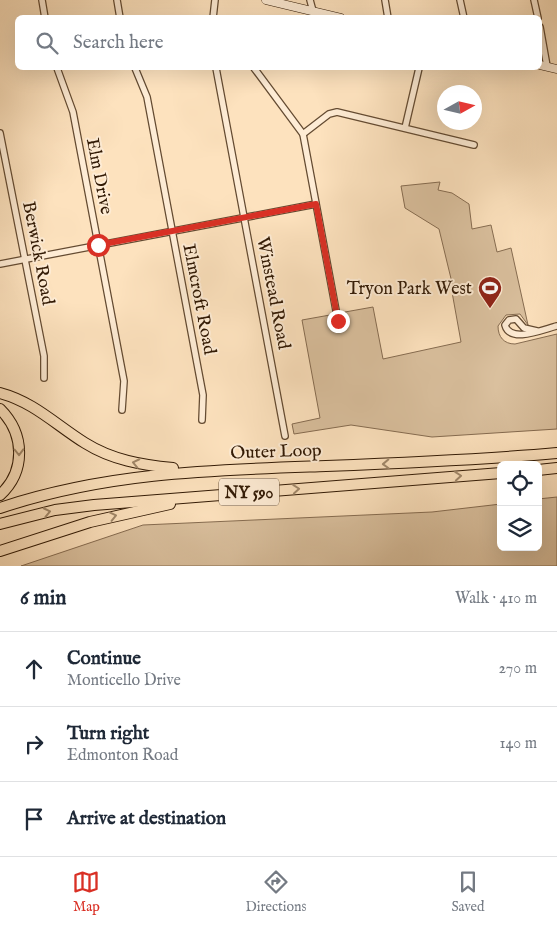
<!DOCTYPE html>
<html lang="en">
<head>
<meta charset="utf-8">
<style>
	body { margin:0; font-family:"IM FELL English",serif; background:#f2f2f3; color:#1f2937 }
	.controls { position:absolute; right:15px; bottom:15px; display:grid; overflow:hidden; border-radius:8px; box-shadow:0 5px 20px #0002 }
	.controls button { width:45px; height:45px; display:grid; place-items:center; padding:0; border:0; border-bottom:1px solid #e0e1e3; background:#fff; color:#1f2937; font:25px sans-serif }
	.compass { position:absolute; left:437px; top:85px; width:45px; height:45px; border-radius:50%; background:#fff; box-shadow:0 5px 20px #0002; rotate:82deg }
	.stop { position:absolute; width:15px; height:15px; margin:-11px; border:4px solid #d93025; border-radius:50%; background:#fff }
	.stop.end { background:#d93025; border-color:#fff; box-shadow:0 1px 5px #0008 }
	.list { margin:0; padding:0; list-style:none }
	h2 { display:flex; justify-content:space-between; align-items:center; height:65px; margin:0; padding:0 20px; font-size:21px }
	h2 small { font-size:16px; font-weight:400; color:#747a83 }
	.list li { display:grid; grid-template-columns:32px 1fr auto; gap:15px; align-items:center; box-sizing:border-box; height:75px; padding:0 20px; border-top:1px solid #e0e1e3 }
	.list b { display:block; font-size:19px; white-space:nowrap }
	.list p { margin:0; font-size:16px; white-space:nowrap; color:#747a83 }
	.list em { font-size:16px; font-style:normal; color:#747a83 }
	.icon { flex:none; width:28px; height:28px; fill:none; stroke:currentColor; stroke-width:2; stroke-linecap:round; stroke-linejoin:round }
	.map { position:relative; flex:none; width:557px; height:566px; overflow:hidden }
	.search { position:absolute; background:#fff; box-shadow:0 5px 20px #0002; left:15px; right:15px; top:15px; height:55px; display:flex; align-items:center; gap:12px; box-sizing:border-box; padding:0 18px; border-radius:8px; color:#747a83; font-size:19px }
	.sheet { height:290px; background:#fff }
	nav { display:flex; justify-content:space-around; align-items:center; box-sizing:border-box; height:70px; border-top:1px solid #e0e1e3; background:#fff; font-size:14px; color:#747a83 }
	nav a { display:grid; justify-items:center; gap:2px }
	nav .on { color:#d93025 }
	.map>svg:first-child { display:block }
	.green { fill:#dac09e; stroke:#866c51 }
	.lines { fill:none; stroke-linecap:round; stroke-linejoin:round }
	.minor-casing { stroke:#644b32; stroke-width:8 }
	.secondary-casing { stroke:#311904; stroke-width:9 }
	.motorway-casing { stroke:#311904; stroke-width:12 }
	.minor { stroke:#feecd5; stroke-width:5.5 }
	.secondary { stroke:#feecd5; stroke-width:8 }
	.motorway { stroke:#fde2be; stroke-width:10 }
	.oneway { stroke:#a1886a }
	.route { stroke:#d93025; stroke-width:6 }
	.labels { text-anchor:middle; stroke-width:4; stroke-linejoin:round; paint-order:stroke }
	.shield { fill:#feecd5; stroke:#6e5843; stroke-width:1 }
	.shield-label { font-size:16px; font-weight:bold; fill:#311904 }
	.street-label { font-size:18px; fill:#311904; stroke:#feecd5 }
	.poi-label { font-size:18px; fill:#311904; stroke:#feecd5; text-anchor:end }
</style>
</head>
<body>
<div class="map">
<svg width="557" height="566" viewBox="0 0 557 566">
	<rect width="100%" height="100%" fill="#fde2be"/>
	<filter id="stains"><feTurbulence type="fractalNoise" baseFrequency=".004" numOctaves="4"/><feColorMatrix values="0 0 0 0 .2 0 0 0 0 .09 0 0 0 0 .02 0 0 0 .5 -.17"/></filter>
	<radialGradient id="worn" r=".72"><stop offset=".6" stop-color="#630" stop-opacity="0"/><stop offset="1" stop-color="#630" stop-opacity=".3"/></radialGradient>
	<!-- green -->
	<g class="green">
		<path d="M440 182 438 190 452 193 469 204 472 229 491 225 497 252 511 248 528 325 520 314 506 315 498 326C498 337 504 344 515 344L557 334V429L432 437 351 425 294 434 292 424 320 418 302 320 330 315 332 322 346 319 345 312 373 307 383 359 461 342 452 292 454 291 439 229 405 208 401 186Z"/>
		<polygon points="557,497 557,566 21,566 143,525 432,512 501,504 501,547 538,547 538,499"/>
	</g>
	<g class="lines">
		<!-- minor casing -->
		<g class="minor-casing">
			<g id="minor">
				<polyline points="42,0 45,18"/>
				<polyline points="117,0 120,18"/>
				<polyline points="310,0 313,11"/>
				<polyline points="385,0 388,18"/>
				<polyline points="460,0 464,18"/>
				<polyline points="534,0 538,18"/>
				<polyline points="213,18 215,0"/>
				<polyline points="540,27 547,66"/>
				<polyline points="57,68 73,112 124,381 122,410"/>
				<polyline points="135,68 147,97 203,395 202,420"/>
				<polyline points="216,68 285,436"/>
				<polyline points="254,68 303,134 338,321"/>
				<polyline points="405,128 419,68"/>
				<polyline points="0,133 44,356 44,378"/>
				<polyline points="303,134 329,114 337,112 474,145"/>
				<polyline points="0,264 316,204"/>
				<path d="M537 331 524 328 516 319 509 320 505 325C510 344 544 329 557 326"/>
			</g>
		</g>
		<!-- secondary casing -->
		<g class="secondary-casing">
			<g id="secondary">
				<polyline points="266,0 341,18"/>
				<polyline points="540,65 557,69"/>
			</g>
		</g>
		<!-- motorway casing -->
		<g class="motorway-casing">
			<g id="motorway">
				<path d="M0 393C34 402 56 425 85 443 112 460 142 465 173 468"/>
				<path d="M0 409C25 434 26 471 0 495"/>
				<polyline points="538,470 557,468"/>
				<path d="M0 508C108 472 213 470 326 466 403 463 480 460 557 453"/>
				<polyline points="0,524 55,510 94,505 501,473"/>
				<polyline points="0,551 90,522 170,504"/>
			</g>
		</g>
		<!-- minor -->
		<use href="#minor" class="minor"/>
		<!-- secondary -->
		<use href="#secondary" class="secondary"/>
		<!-- motorway -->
		<use href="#motorway" class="motorway"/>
	</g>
	<!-- one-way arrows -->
	<defs><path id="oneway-chevron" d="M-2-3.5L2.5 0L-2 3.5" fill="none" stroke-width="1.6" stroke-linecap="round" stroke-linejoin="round" transform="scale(1.25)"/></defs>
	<g class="oneway">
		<use href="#oneway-chevron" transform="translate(19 452) rotate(89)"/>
		<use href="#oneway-chevron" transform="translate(136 463) rotate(-168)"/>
		<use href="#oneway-chevron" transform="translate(386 464) rotate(178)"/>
		<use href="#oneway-chevron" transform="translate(458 476) rotate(-5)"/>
		<use href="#oneway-chevron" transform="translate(296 489) rotate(-5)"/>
		<use href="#oneway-chevron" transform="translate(47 512) rotate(-12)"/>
		<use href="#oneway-chevron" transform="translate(113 516) rotate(-13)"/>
	</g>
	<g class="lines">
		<!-- route -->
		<polyline class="route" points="98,245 316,204 338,321"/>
	</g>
	<!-- icons -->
	<defs>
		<g id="stadium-pin" transform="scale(1.25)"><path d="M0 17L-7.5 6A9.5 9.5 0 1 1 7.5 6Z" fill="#8f2418" stroke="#feecd5"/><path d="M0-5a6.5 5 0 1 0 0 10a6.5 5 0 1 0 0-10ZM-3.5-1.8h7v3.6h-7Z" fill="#fff"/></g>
	</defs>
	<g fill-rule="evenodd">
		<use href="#stadium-pin" x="490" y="288"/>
	</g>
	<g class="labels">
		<!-- shield labels -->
		<rect class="shield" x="219" y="478.5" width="60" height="27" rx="4"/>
		<g class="shield-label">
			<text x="249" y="498">NY 590</text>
		</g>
		<!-- street labels -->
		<g class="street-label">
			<text transform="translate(100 176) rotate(79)" y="6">Elm Drive</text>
			<text transform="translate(39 253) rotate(79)" y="6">Berwick Road</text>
			<text transform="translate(274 293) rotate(79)" y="6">Winstead Road</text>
			<text transform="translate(200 299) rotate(79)" y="6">Elmcroft Road</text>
			<text transform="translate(276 451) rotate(-2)" y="6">Outer Loop</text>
		</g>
		<!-- poi labels -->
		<g class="poi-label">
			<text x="472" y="294">Tryon Park West</text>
		</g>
	</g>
	<rect width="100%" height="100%" filter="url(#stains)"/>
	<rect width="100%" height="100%" fill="url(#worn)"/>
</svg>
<div class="controls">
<button><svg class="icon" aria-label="locate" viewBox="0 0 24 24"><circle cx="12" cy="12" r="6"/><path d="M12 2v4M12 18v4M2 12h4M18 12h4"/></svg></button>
<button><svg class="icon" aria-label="layers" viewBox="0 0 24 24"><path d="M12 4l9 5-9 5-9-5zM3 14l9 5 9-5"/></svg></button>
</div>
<svg class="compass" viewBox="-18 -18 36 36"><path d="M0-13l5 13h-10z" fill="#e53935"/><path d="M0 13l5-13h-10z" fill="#747a83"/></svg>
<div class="stop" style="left:98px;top:245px"></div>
<div class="stop end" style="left:338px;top:321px"></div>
<div class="search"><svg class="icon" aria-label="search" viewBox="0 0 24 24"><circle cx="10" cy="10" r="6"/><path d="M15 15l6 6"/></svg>Search here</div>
</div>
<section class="sheet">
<h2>6 min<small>Walk · 410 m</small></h2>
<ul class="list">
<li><svg class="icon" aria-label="ahead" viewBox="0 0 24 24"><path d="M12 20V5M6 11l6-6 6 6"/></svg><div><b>Continue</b><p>Monticello Drive</p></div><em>270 m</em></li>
<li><svg class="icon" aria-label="right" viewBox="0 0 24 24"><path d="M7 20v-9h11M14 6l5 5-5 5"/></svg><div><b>Turn right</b><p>Edmonton Road</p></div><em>140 m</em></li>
<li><svg class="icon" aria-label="arrive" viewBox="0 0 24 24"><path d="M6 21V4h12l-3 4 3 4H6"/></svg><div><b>Arrive at destination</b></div></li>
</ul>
</section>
<nav>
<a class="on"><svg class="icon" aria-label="map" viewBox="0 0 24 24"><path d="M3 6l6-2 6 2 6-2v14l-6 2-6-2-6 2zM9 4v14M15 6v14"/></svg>Map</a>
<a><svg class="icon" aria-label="directions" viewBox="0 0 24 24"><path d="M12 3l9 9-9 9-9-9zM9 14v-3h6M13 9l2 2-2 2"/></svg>Directions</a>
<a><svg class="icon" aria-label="saved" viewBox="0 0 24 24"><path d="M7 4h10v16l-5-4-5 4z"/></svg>Saved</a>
</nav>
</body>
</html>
